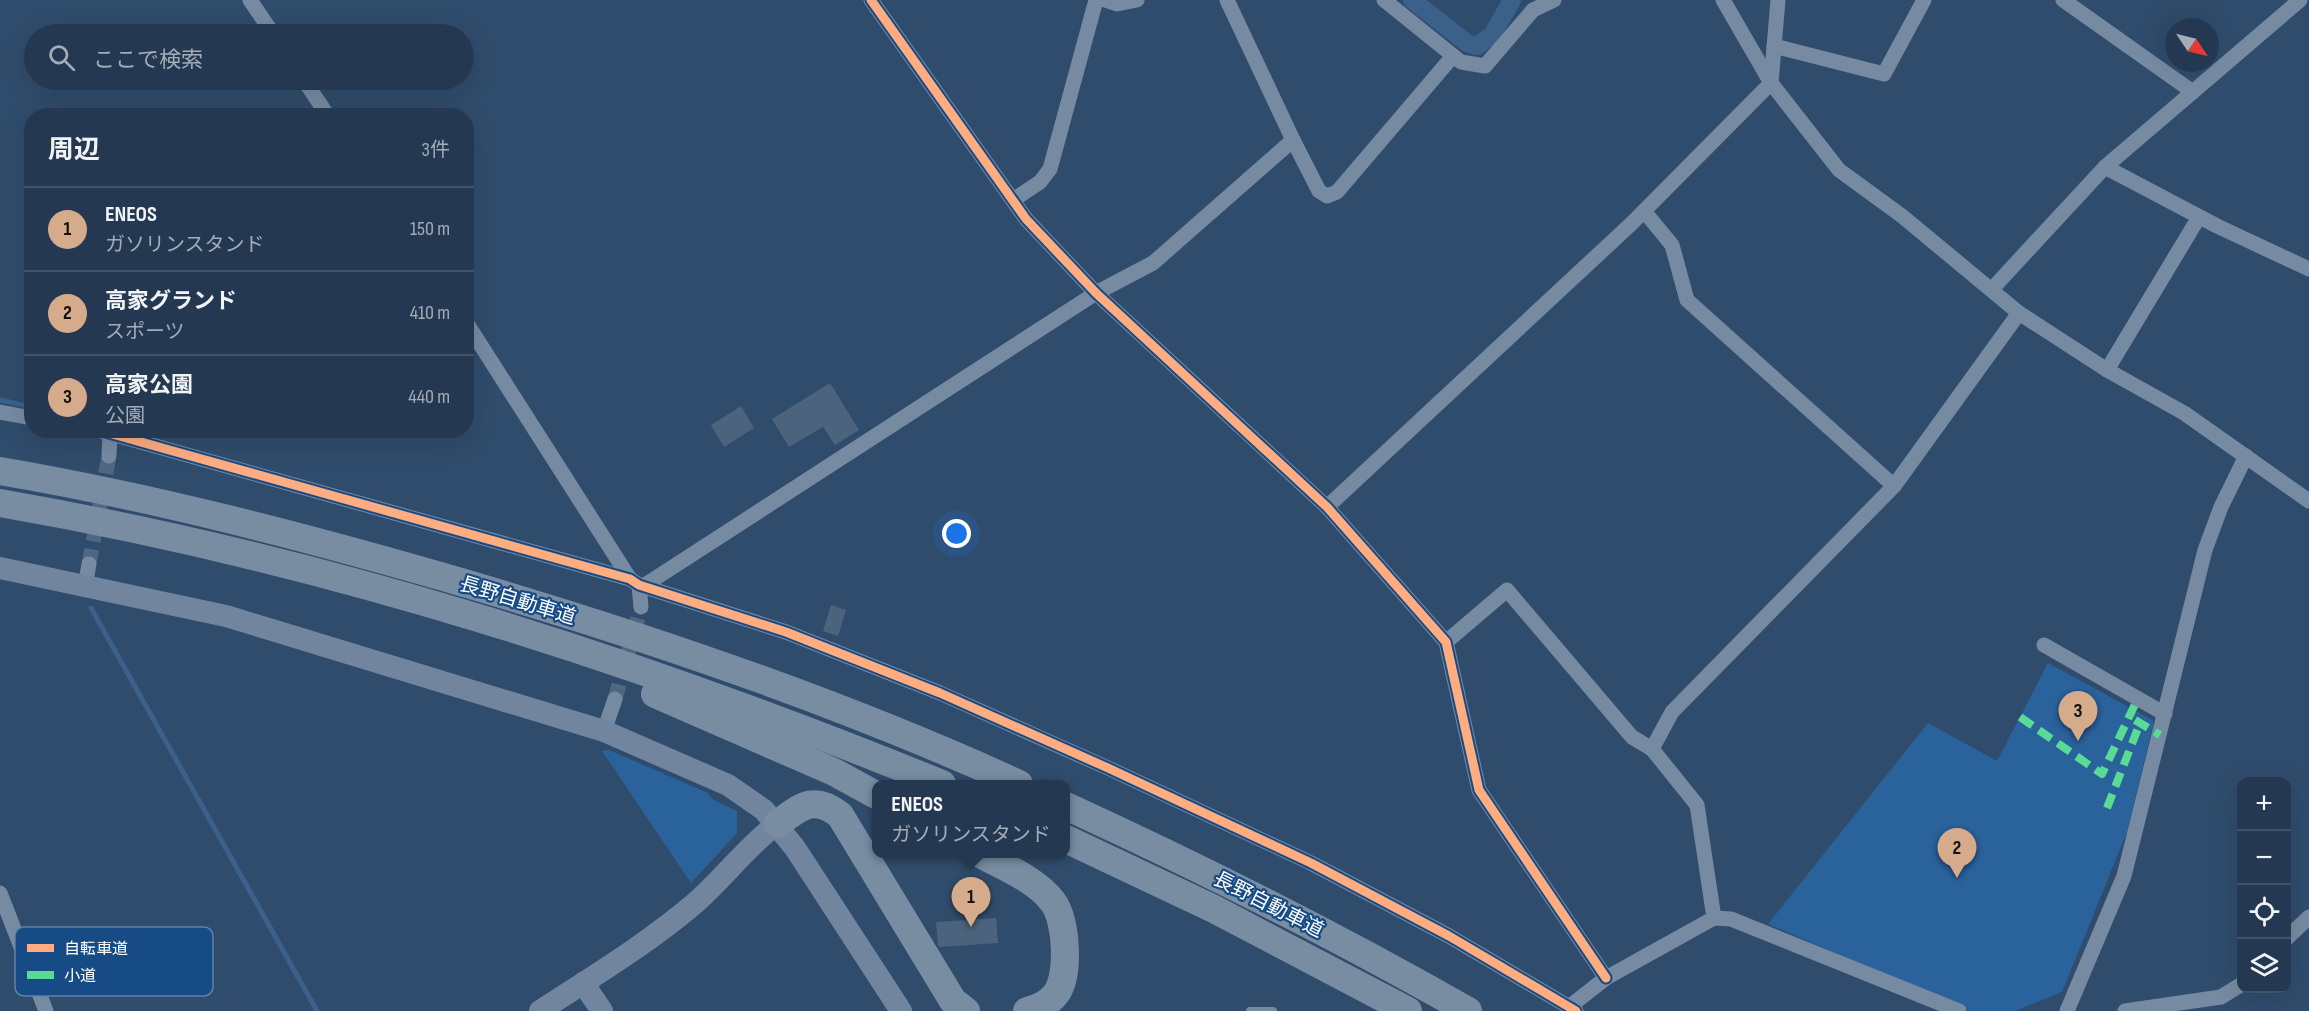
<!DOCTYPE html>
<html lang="ja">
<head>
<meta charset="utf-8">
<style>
	body { margin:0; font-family:"Sofia Sans Condensed","Noto Sans JP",sans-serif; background:#30445b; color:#f1f3f6 }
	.controls { position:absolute; right:18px; bottom:18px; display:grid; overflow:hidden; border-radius:12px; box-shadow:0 6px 24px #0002 }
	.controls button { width:54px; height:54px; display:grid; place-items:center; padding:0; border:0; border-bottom:2px solid #415368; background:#243951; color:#f1f3f6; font:30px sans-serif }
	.compass { position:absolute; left:2165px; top:18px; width:54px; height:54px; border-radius:50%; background:#243951; box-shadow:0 6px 24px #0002; rotate:125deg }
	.you { position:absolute; left:957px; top:534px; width:21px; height:21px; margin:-15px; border:4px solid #fff; border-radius:50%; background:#1a73e8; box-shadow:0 0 0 9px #1a73e833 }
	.badge { display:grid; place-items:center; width:39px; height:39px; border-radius:50%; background:#d6ab8b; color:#111; font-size:20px; font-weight:700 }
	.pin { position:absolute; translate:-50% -50px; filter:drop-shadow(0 2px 3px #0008) }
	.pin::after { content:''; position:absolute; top:32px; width:21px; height:18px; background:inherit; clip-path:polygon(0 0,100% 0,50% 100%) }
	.popup { position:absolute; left:872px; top:780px; width:198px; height:78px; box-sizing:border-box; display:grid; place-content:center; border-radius:12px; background:#243951; filter:drop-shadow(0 2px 4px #0005); font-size:20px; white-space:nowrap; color:#a3acb7 }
	.popup b { font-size:22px; color:#f1f3f6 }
	.popup::after { content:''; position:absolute; left:50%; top:100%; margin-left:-12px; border:12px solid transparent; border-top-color:#243951 }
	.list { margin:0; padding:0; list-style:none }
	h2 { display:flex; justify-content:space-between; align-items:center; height:78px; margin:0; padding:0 24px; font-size:26px }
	h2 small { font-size:20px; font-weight:400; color:#a3acb7 }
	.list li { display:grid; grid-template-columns:39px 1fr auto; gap:18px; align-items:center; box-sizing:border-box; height:84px; padding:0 24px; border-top:2px solid #415368 }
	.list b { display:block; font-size:22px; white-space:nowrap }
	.list p { margin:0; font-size:20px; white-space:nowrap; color:#a3acb7 }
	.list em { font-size:20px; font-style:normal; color:#a3acb7 }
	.icon { flex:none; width:33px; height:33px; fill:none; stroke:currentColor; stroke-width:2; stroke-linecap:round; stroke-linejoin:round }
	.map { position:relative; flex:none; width:2309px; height:1011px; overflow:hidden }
	.search { position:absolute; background:#243951; box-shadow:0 6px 24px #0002; left:24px; top:24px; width:450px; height:66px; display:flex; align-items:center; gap:15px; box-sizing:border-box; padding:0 21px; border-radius:33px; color:#a3acb7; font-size:22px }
	.panel { position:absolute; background:#243951; box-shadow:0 6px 24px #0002; left:24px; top:108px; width:450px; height:330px; border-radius:24px }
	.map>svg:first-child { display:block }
	.green { fill:#2a629c }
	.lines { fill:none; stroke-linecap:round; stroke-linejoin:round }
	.stream { stroke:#3b618b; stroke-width:5 }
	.canal { stroke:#3b618b; stroke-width:18 }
	.building { fill:#4c637d }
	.street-tunnel { stroke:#4f6782; stroke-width:15; stroke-dasharray:15 8; stroke-linecap:butt }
	.lane { stroke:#768ba2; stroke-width:8 }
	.street { stroke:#768ba2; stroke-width:15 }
	.secondary { stroke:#71869e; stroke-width:22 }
	.highway { stroke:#788ca2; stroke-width:28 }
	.quiet { stroke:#5adb95; stroke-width:8; stroke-dasharray:15 8; stroke-linecap:butt }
	.cycleway-casing { stroke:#174b85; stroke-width:13 }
	.cycleway { stroke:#ffac80; stroke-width:9 }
	.labels { text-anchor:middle; stroke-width:4.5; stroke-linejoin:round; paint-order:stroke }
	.street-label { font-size:20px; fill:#fff; stroke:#174b85 }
	.key { fill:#174b85; stroke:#5d81aa; stroke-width:1.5 }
	.key-label { font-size:16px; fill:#fff }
</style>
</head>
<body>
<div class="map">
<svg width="2309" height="1011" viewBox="0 0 2309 1011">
	<rect width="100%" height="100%" fill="#304c6c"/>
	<!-- green -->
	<g class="green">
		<polygon points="2048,663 2154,721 2127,832 2062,992 2015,1011 1970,1011 1768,924 1928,723 1997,761"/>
		<polygon points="609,750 708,793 712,799 737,811 737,833 691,883 602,751"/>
	</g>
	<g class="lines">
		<!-- stream -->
		<g class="stream">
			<polyline points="0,400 32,407"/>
			<polyline points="91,608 317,1011"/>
		</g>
		<!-- canal -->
		<polyline class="canal" points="1412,0 1467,43 1477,46 1492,35 1512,0"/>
	</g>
	<!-- building -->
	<g class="building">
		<polygon points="830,383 859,430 835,445 823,427 789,447 772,419"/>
		<polygon points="741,406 754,428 724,447 711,425"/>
		<polygon points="831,605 846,610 838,636 823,631"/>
		<polygon points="996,918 998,943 939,947 938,944 936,922"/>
	</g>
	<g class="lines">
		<!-- street-tunnel -->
		<g class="street-tunnel">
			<polyline points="89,564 109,456"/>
			<polyline points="615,699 641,607"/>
		</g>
		<!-- lane -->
		<polyline class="lane" points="1250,1011 1273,1011"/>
		<!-- street -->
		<g class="street">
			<polyline points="250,0 273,34"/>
			<polyline points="871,0 1026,219 1096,293 1327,507 1446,642 1479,790 1606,978"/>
			<polyline points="1105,0 1117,4 1137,0"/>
			<polyline points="1384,0 1461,62 1485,66 1533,10 1554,0"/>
			<polyline points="1723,0 1771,83 1839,170 1902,216 2019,313 2107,370 2184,413 2309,501"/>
			<polyline points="2063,0 2193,92"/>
			<polyline points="1774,46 1884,74 1924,0"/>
			<polyline points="304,80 328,116"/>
			<polyline points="1293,140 1319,191 1327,196 1337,192 1453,56"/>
			<polyline points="2105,167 2217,226 2309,269"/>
			<polyline points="1013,200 1040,182 1050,169 1096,0"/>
			<polyline points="1644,211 1672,245 1687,300 1894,486"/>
			<polyline points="1992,289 2105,167 2300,0"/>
			<polyline points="466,322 630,579"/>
			<polyline points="2107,370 2199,217"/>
			<polyline points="0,412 32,418"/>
			<polyline points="98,430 630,579 639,585 786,632 940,693 1108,768 1311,863 1449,936 1576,1011"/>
			<polyline points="109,456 110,433"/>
			<polyline points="1327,507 1631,224 1771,83 1778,0"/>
			<polyline points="639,585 641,607"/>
			<polyline points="645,585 1096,293 1153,263 1293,140 1227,0"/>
			<polyline points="85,587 89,564"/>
			<polyline points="1446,642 1507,590 1632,737 1652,749 1697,805 1714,918"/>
			<polyline points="2044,645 2165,714"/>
			<polyline points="604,731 615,699"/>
			<polyline points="1652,749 1672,712 1894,486 2019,313"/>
			<polyline points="0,893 46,1011"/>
			<polyline points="2286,939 2309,917"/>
			<polyline points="1569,1007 1606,978 1714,918 1731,919 1959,1011"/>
			<polyline points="2067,1011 2124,876 2205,550 2221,507 2246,456"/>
			<polyline points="2125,1011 2221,997 2242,984"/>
		</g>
		<!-- secondary -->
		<g class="secondary">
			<polyline points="0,568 226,616 604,731 728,785 764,810 795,848 901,1011"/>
			<polyline points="583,983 602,1011"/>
			<path d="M540 1011C592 977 647 944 694 904 724 878 746 847 777 824"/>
		</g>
		<!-- highway -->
		<g class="highway">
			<path d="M0 471C153 497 305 537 454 580 646 636 838 701 1019 784"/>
			<path d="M0 503C324 559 638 660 942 784"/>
			<polyline points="655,694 834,772 876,795"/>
			<path d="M1066 806C1203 869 1337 936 1468 1011"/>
			<path d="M777 824C801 807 813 794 840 815L953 1001 966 1011"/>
			<polyline points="1066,839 1214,909 1408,1011"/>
			<path d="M980 854C1004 867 1037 880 1053 902 1067 920 1070 978 1055 995 1048 1004 1038 1008 1027 1011"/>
		</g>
		<!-- quiet -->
		<g class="quiet">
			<polyline points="2020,717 2102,774 2138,698"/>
			<polyline points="2135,720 2160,735"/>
			<polyline points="2107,808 2140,723"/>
		</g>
		<!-- cycleway casing -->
		<g class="cycleway-casing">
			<g id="cycleway">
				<polyline points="871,0 1026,219 1096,293 1327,507 1446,642 1479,790 1606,978"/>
				<polyline points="98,430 630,579 639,585 786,632 940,693 1108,768 1311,863 1449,936 1576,1011"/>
			</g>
		</g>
		<!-- cycleway -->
		<use href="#cycleway" class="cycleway"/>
	</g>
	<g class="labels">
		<!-- street labels -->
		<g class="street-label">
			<text transform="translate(518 600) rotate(17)" y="7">長野自動車道</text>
			<text transform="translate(1269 904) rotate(27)" y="7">長野自動車道</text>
		</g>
	</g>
	<!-- legend -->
	<rect x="15" y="927" width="198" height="69" rx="9" class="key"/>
	<rect x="27" y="944" width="27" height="8" fill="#ffac80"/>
	<rect x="27" y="971" width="27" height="8" fill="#5adb95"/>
	<g class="key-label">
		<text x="64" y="954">自転車道</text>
		<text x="64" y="981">小道</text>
	</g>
</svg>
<div class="controls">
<button>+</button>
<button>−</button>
<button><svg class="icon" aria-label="locate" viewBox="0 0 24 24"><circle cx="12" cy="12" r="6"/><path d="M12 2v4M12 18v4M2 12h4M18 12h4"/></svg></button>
<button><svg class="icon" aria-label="layers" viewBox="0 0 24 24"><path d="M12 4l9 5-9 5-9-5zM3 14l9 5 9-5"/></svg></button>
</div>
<svg class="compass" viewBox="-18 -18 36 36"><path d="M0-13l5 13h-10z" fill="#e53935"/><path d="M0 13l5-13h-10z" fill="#a3acb7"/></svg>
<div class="you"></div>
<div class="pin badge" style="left:971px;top:927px">1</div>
<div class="popup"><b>ENEOS</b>ガソリンスタンド</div>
<div class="pin badge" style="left:1957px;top:878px">2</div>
<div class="pin badge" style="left:2078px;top:741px">3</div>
<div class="search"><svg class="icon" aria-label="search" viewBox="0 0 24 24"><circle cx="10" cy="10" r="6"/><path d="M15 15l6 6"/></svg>ここで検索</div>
<section class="panel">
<h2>周辺<small>3件</small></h2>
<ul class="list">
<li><span class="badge">1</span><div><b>ENEOS</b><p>ガソリンスタンド</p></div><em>150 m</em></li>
<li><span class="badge">2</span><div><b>高家グランド</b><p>スポーツ</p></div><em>410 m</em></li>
<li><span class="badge">3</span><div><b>高家公園</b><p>公園</p></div><em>440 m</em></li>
</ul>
</section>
</div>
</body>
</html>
